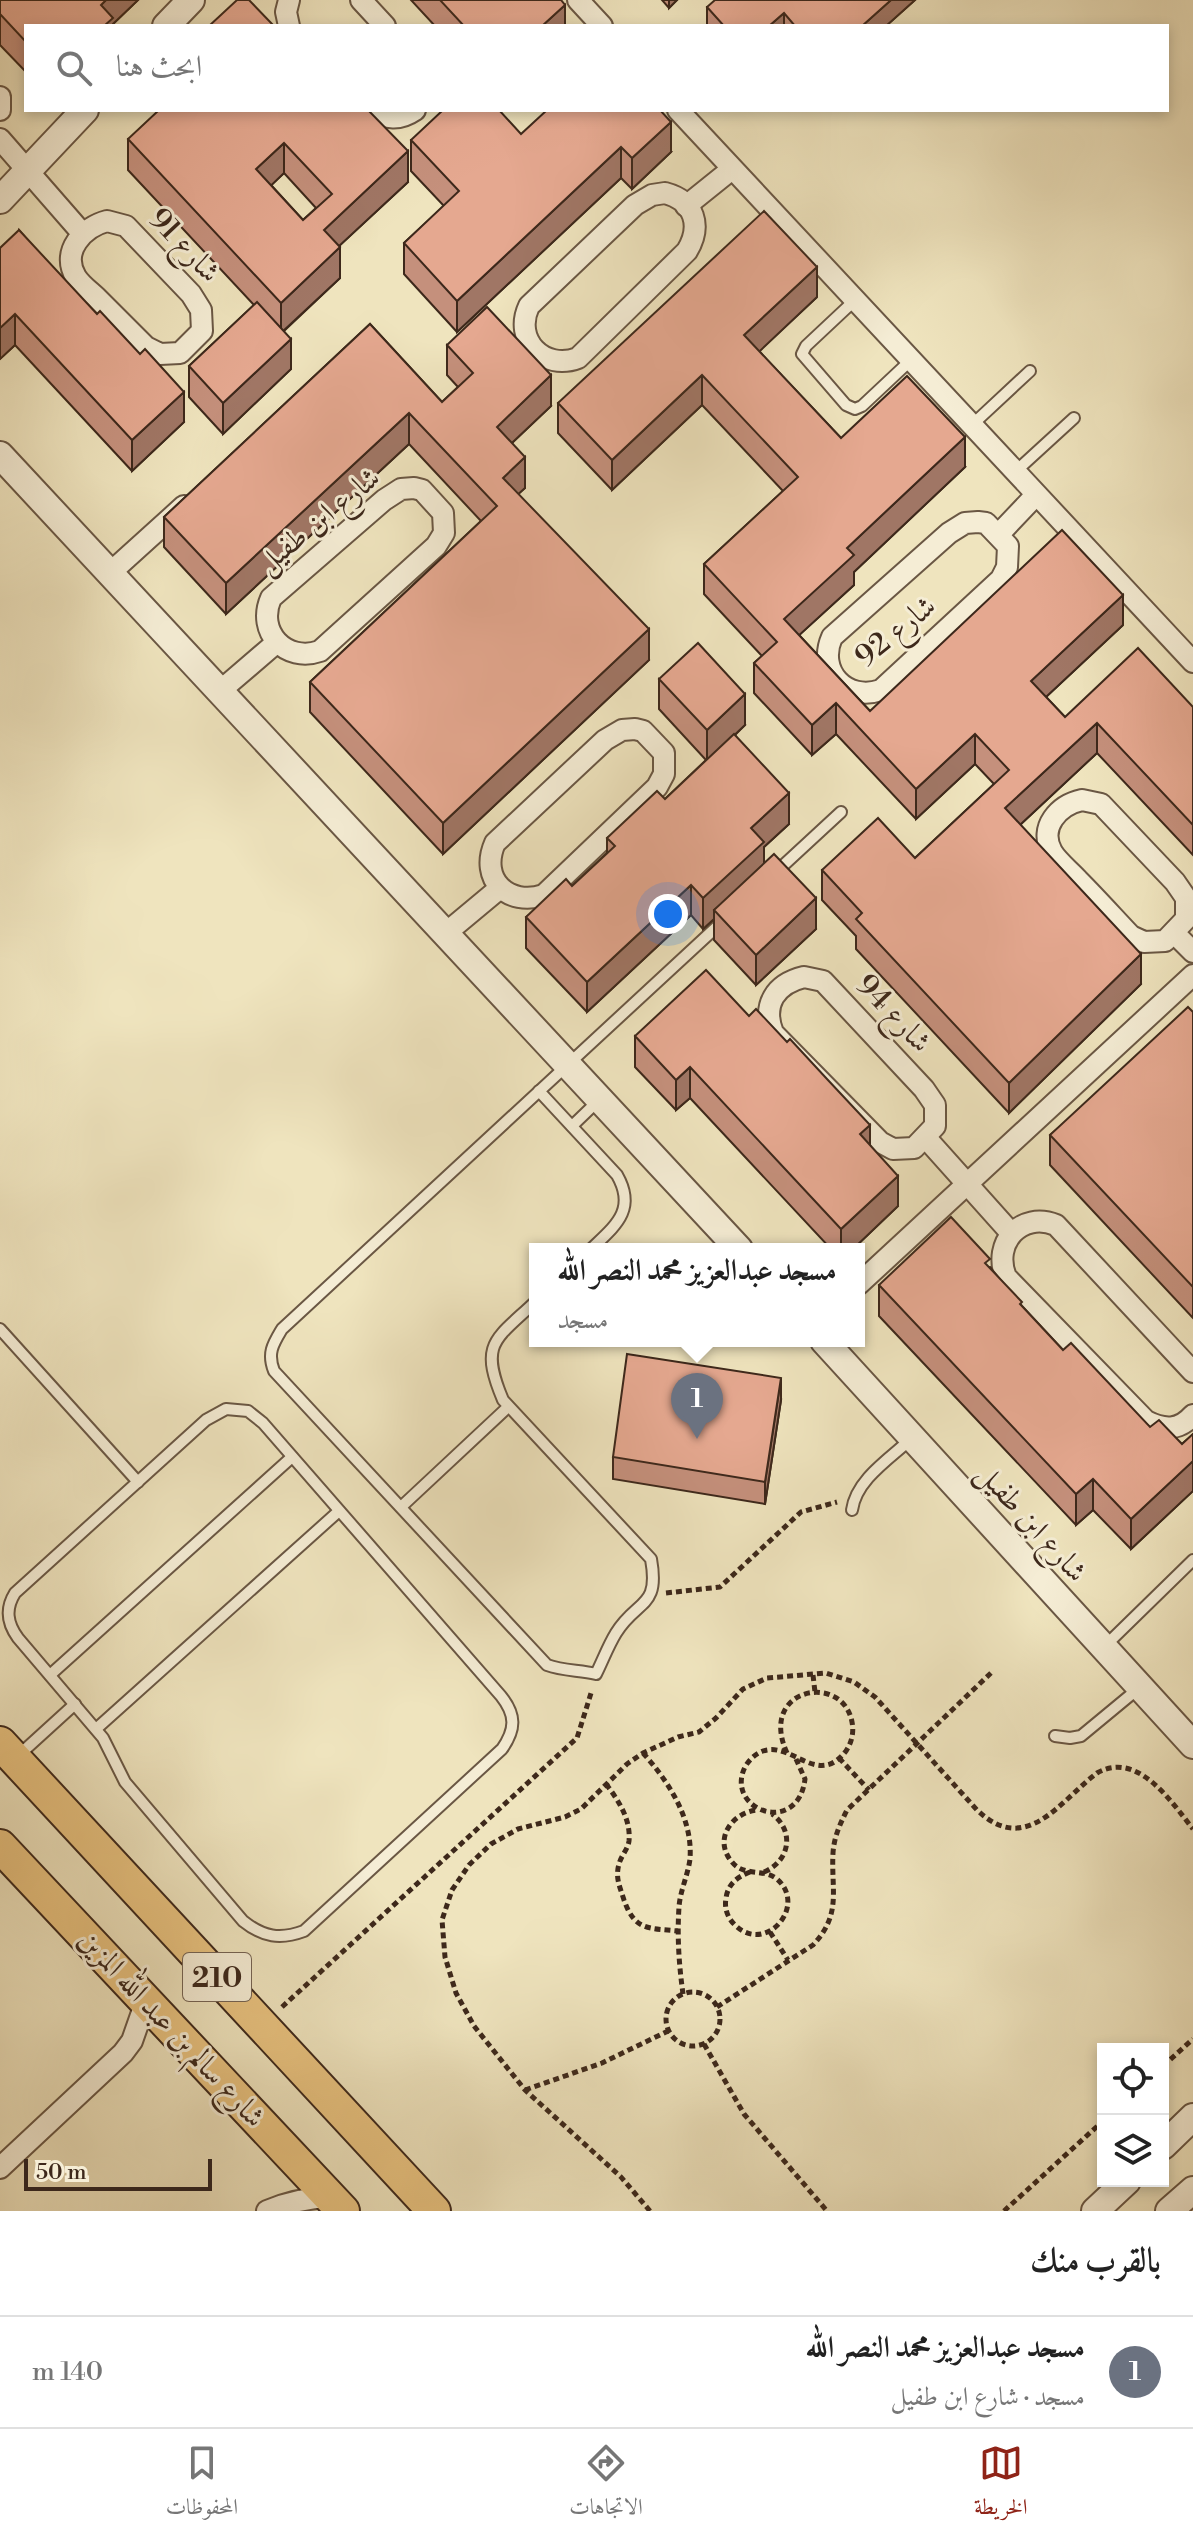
<!DOCTYPE html>
<html lang="ar">
<head>
<meta charset="utf-8">
<style>
	body { margin:0; font-family:"Libre Bodoni",Amiri,serif; background:#f2f2f2; color:#222; direction:rtl }
	.controls { position:absolute; right:24px; bottom:24px; display:grid; overflow:hidden; border-radius:0px; box-shadow:0 4px 12px #0003 }
	.controls button { width:72px; height:72px; display:grid; place-items:center; padding:0; border:0; border-bottom:2px solid #e0e0e0; background:#fff; color:#222; font:40px sans-serif }
	.scale { position:absolute; left:24px; bottom:20px; width:188px; box-sizing:border-box; padding-left:8px; border:4px solid #3d281b; border-top:0; font-size:22px; line-height:28px; white-space:nowrap; color:#3d281b; -webkit-text-stroke:6px #f5edd5; paint-order:stroke }
	.you { position:absolute; left:668px; top:914px; width:28px; height:28px; margin:-20px; border:6px solid #fff; border-radius:50%; background:#1a73e8; box-shadow:0 0 0 12px #1a73e833 }
	.badge { display:grid; place-items:center; width:52px; height:52px; border-radius:50%; background:#8f2418; color:#fff; font-size:26px; font-weight:700 }
	.pin { position:absolute; translate:-50% -66px; filter:drop-shadow(0 2px 4px #0008) }
	.pin::after { content:''; position:absolute; top:42px; width:28px; height:24px; background:inherit; clip-path:polygon(0 0,100% 0,50% 100%) }
	.popup { position:absolute; left:529px; top:1243px; width:336px; height:104px; box-sizing:border-box; display:grid; place-content:center; border-radius:0px; background:#fff; filter:drop-shadow(0 2px 6px #0005); font-size:26px; white-space:nowrap; color:#767676 }
	.popup b { font-size:30px; color:#222 }
	.popup::after { content:''; position:absolute; left:50%; top:100%; margin-left:-16px; border:16px solid transparent; border-top-color:#fff }
	.list { margin:0; padding:0; list-style:none }
	h2 { display:flex; justify-content:space-between; align-items:center; height:104px; margin:0; padding:0 32px; font-size:34px }
	h2 small { font-size:26px; font-weight:400; color:#767676 }
	.list li { display:grid; grid-template-columns:52px 1fr auto; gap:24px; align-items:center; box-sizing:border-box; height:112px; padding:0 32px; border-top:2px solid #e0e0e0 }
	.list b { display:block; font-size:30px; white-space:nowrap }
	.list p { margin:0; font-size:26px; white-space:nowrap; color:#767676 }
	.list em { font-size:26px; font-style:normal; color:#767676 }
	.icon { flex:none; width:44px; height:44px; fill:none; stroke:currentColor; stroke-width:2; stroke-linecap:round; stroke-linejoin:round }
	.map { position:relative; flex:none; width:1193px; height:2211px; overflow:hidden; direction:ltr }
	.search { position:absolute; background:#fff; box-shadow:0 4px 12px #0003; left:24px; right:24px; top:24px; height:88px; display:flex; align-items:center; gap:20px; box-sizing:border-box; padding:0 28px; border-radius:0px; color:#767676; font-size:30px }
	.sheet { height:216px; background:#fff }
	nav { display:flex; justify-content:space-around; align-items:center; box-sizing:border-box; height:112px; border-top:2px solid #e0e0e0; background:#fff; font-size:22px; color:#767676 }
	nav a { display:grid; justify-items:center; gap:4px }
	nav .on { color:#8f2418 }
	.map>svg:first-child { display:block }
	.lines { fill:none; stroke-linecap:round; stroke-linejoin:round }
	.service-casing { stroke:#6a5744; stroke-width:14 }
	.minor-casing { stroke:#6a5744; stroke-width:24 }
	.tertiary-casing { stroke:#6a5744; stroke-width:30 }
	.primary-casing { stroke:#3d281b; stroke-width:36 }
	.path { stroke:#3d281b; stroke-width:5; stroke-dasharray:6 4; stroke-linecap:butt }
	.service { stroke:#f5edd5; stroke-width:10 }
	.minor { stroke:#f5edd5; stroke-width:20 }
	.tertiary { stroke:#f5edd5; stroke-width:26 }
	.primary { stroke:#e8c27f; stroke-width:32 }
	.wall { fill:#c5907c; stroke:#3d281b; stroke-width:2; fill-rule:evenodd }
	.shaded-wall { fill:#a07665; stroke:#3d281b; stroke-width:2 }
	.building { fill:#e5a890; stroke:#3d281b; stroke-width:2; fill-rule:evenodd }
	.labels { text-anchor:middle; stroke-width:6; stroke-linejoin:round; paint-order:stroke }
	.shield { fill:#f5edd5; stroke:#746353; stroke-width:2 }
	.shield-label { font-size:28px; font-weight:bold; fill:#3d281b }
	.street-label { font-size:30px; fill:#3d281b; stroke:#f5edd5 }
</style>
</head>
<body>
<div class="map">
<svg width="1193" height="2211" viewBox="0 0 1193 2211">
	<rect width="100%" height="100%" fill="#efe4be"/>
	<filter id="stains"><feTurbulence type="fractalNoise" baseFrequency=".0025" numOctaves="4"/><feColorMatrix values="0 0 0 0 .2 0 0 0 0 .09 0 0 0 0 .02 0 0 0 .5 -.17"/></filter>
	<radialGradient id="worn" r=".72"><stop offset=".6" stop-color="#630" stop-opacity="0"/><stop offset="1" stop-color="#630" stop-opacity=".3"/></radialGradient>
	<g class="lines">
		<!-- service casing -->
		<g class="service-casing">
			<g id="service">
				<polyline points="854,301 806,346 802,354 846,405 855,409 862,406 911,360"/>
				<polyline points="972,425 1030,371"/>
				<polyline points="1015,472 1074,418"/>
				<polyline points="775,873 841,812"/>
				<path d="M539 1091 617 1175C637 1210 615 1226 591 1249"/>
				<polyline points="572,1126 599,1100"/>
				<path d="M535 1302C495 1340 479 1343 503 1400L651 1559C660 1609 637 1599 616 1633 608 1646 603 1660 596 1674 580 1670 563 1671 547 1665L274 1371C267 1353 273 1344 282 1329L722 922"/>
				<polyline points="0,1329 138,1482"/>
				<path d="M226 1409 248 1411 263 1423 501 1696C516 1715 516 1729 502 1749L304 1931C280 1940 263 1937 243 1921L125 1782 103 1738 18 1638C7 1623 5 1609 15 1593L206 1420Z"/>
				<polyline points="401,1507 508,1407"/>
				<path d="M852 1510C856 1480 889 1459 911 1439"/>
				<polyline points="1105,1646 1193,1560"/>
				<polyline points="50,1675 292,1457"/>
				<polyline points="96,1729 339,1511"/>
				<polyline points="1055,1736 1070,1738 1081,1736 1139,1688"/>
				<polyline points="19,1755 75,1704"/>
			</g>
		</g>
		<!-- minor casing -->
		<g class="minor-casing">
			<g id="minor">
				<polyline points="289,0 286,12 289,26"/>
				<polyline points="361,0 385,26"/>
				<polyline points="578,0 602,26"/>
				<polyline points="0,97 0,110"/>
				<path d="M370 110C387 119 399 121 415 110"/>
				<polyline points="678,110 1193,662"/>
				<polyline points="0,139 82,233"/>
				<path d="M665 193C695 201 702 226 687 251L578 358C544 371 513 340 529 306L635 205 652 195Z"/>
				<polyline points="686,206 732,169"/>
				<path d="M107 221 126 226 191 294 201 310 202 331 180 353 160 354 146 347C130 331 114 315 98 299 91 292 81 285 76 277 60 251 84 227 107 221Z"/>
				<path d="M414 488 422 490 443 513 444 533 436 546 320 651C286 663 256 632 271 598L384 500 401 489Z"/>
				<path d="M978 522 986 523 1008 546 1007 567 1001 579 881 690C846 702 817 671 832 637L949 533 965 523Z"/>
				<polyline points="999,534 1036,495"/>
				<polyline points="110,573 184,506"/>
				<polyline points="220,691 276,643"/>
				<path d="M635 729 643 731 664 753V774L657 787 544 895C508 907 479 879 495 843L605 740 622 730Z"/>
				<path d="M1082 800 1101 804 1175 882 1186 898V919L1165 941 1144 942 1131 936C1113 917 1096 898 1078 880 1070 871 1058 862 1052 852 1038 827 1059 805 1082 800Z"/>
				<polyline points="446,933 500,888"/>
				<polyline points="1175,934 1193,952"/>
				<path d="M804 977 823 981 924 1089 935 1105V1126L914 1148 893 1149 880 1142 773 1033C762 1005 775 984 804 977Z"/>
				<polyline points="926,1138 1011,1233"/>
				<polyline points="859,1284 1193,975"/>
				<path d="M1193 1372 1056 1225C1021 1211 992 1243 1006 1277L1146 1421C1164 1430 1179 1431 1193 1415"/>
				<polyline points="0,2168 123,2053 132,2041 146,2001"/>
				<path d="M267 2211C288 2202 307 2198 330 2197"/>
			</g>
		</g>
		<!-- tertiary casing -->
		<g class="tertiary-casing">
			<g id="tertiary">
				<polyline points="166,26 191,0"/>
				<polyline points="0,200 85,110"/>
				<polyline points="0,455 739,1249"/>
				<polyline points="824,1341 1193,1745"/>
				<polyline points="1163,2146 1193,2117"/>
				<polyline points="1095,2211 1127,2181"/>
				<polyline points="1169,2211 1193,2190"/>
			</g>
		</g>
		<!-- primary casing -->
		<g class="primary-casing">
			<g id="primary">
				<polyline points="0,1743 434,2211"/>
				<polyline points="0,1846 343,2211"/>
			</g>
		</g>
		<!-- path -->
		<g class="path">
			<polyline points="666,1593 720,1587 801,1512 837,1502"/>
			<polyline points="813,1675 815,1692"/>
			<path d="M643 1753C668 1781 693 1818 690 1859 688 1875 680 1891 679 1907 677 1937 679 1965 683 1994"/>
			<path d="M787 1753C757 1687 843 1672 852 1722 854 1732 852 1742 846 1751 818 1788 792 1741 763 1751 755 1754 749 1760 745 1767 724 1810 798 1837 805 1779L796 1759"/>
			<polyline points="839,1758 869,1790"/>
			<path d="M606 1784C619 1801 631 1820 629 1841 628 1849 621 1856 619 1864 615 1878 620 1887 624 1900 635 1931 648 1928 678 1931"/>
			<path d="M750 1872C737 1877 728 1884 726 1898 724 1909 728 1919 736 1926 766 1954 808 1906 777 1879 763 1868 744 1877 732 1862 712 1839 733 1811 759 1810"/>
			<path d="M764 1872C790 1861 795 1831 772 1814"/>
			<polyline points="770,1932 788,1960"/>
			<circle cx="693" cy="2019" r="27"/>
			<polyline points="282,2007 577,1738 592,1690"/>
			<path d="M717 2007 813 1945C842 1914 831 1891 833 1853 834 1837 840 1824 847 1810L992 1672"/>
			<polyline points="704,2044 744,2114 827,2211"/>
			<polyline points="1163,2066 1193,2039"/>
			<polyline points="525,2090 602,2063 668,2031"/>
			<path d="M650 2211 621 2177 525 2090 474 2026 456 1993 445 1957 442 1920 452 1890 469 1865 491 1844 518 1829 565 1817 581 1809 627 1764 643 1753 678 1737 699 1732 716 1718 743 1689 767 1678 826 1673 854 1682 875 1697 977 1810C1026 1857 1060 1801 1097 1773 1137 1750 1171 1801 1193 1829"/>
			<polyline points="1004,2211 1103,2121"/>
		</g>
		<!-- service -->
		<use href="#service" class="service"/>
		<!-- minor -->
		<use href="#minor" class="minor"/>
		<!-- tertiary -->
		<use href="#tertiary" class="tertiary"/>
		<!-- primary -->
		<use href="#primary" class="primary"/>
	</g>
	<!-- wall -->
	<g class="wall">
		<polygon points="0,0 138,0 113,24 113,26 26,26 26,72 0,45"/>
		<polygon points="411,0 561,0 565,26 435,26"/>
		<polygon points="662,0 677,0 669,8"/>
		<polygon points="915,0 886,26 707,26 707,7"/>
		<path d="M368 110 408 182 339 246 340 278 284 331 291 369 223 434 189 397V366L254 305 128 170V139ZM284 173 316 208 303 220 271 185Z"/>
		<polygon points="521,134 671,152 632,189 621,178 457,332 404,274 404,243 444,206 411,171 411,140"/>
		<polygon points="19,230 184,422 132,471 15,345 0,359"/>
		<polygon points="817,297 759,351 841,438 965,467 854,572 854,585 799,635 870,711 1123,625 1046,697 1065,717 1193,707 1193,855 1097,753 1020,825 1141,984 1009,1113 856,949 856,936 822,900 822,870 915,858 994,784 975,764 916,819 836,734 812,755 754,693 754,663 762,656 704,594 704,564 783,491 702,405 612,490 558,433 558,403"/>
		<polygon points="370,324 442,402 458,387 447,375 447,345 551,406 512,443 525,488 518,494 649,660 443,854 310,712 310,682 481,521 409,444 226,614 164,547 164,517"/>
		<polygon points="659,679 745,725 735,735 789,824 764,847 764,864 816,929 756,985 714,940 714,919 703,929 691,915 587,1012 526,948 526,917 572,886 607,853 607,838 665,799 706,760 659,709"/>
		<polygon points="1193,1012 1193,1318 1050,1165 1050,1135"/>
		<polygon points="635,1036 870,1145 898,1206 853,1249 831,1249 690,1098 676,1110 635,1067"/>
		<polygon points="990,1267 1022,1306 1063,1350 1150,1427 1182,1444 1193,1434 1193,1491 1131,1549 1093,1510 1076,1525 879,1316 879,1285"/>
		<polygon points="781,1400 765,1504 613,1479 613,1457"/>
	</g>
	<!-- shaded-wall -->
	<g class="shaded-wall">
		<polygon points="106,0 138,0 113,24 113,26 101,26 101,5"/>
		<polygon points="669,0 677,0 669,8"/>
		<polygon points="891,0 915,0 886,26 862,26"/>
		<polygon points="565,5 565,26 542,26"/>
		<polygon points="784,13 784,26 769,26"/>
		<polygon points="671,122 671,152 632,189 632,158"/>
		<polygon points="284,143 284,173 256,200 256,169"/>
		<polygon points="621,147 621,178 457,332 457,301"/>
		<polygon points="408,151 408,182 324,260 324,230"/>
		<polygon points="340,247 340,278 281,333 281,303"/>
		<polygon points="817,267 817,297 744,366 744,335"/>
		<polygon points="15,314 15,345 0,359 0,328"/>
		<polygon points="291,339 291,369 223,434 223,403"/>
		<polygon points="551,375 551,406 497,457 497,427"/>
		<polygon points="702,375 702,405 612,490 612,460"/>
		<polygon points="184,392 184,422 132,471 132,440"/>
		<polygon points="409,413 409,444 226,614 226,583"/>
		<polygon points="965,437 965,467 854,572 854,585 784,649 784,619 847,548"/>
		<polygon points="525,457 525,488 503,508 503,478"/>
		<polygon points="1123,595 1123,625 1031,711 1031,681"/>
		<polygon points="649,629 649,660 443,854 443,823"/>
		<polygon points="745,694 745,725 707,761 707,730"/>
		<polygon points="836,703 836,734 812,755 812,725"/>
		<polygon points="1097,723 1097,753 1005,839 1005,808"/>
		<polygon points="975,734 975,764 916,819 916,789"/>
		<polygon points="789,793 789,824 764,847 764,873 714,910 714,919 703,929 703,898 751,828"/>
		<polygon points="691,885 691,915 587,1012 587,982"/>
		<polygon points="816,898 816,929 756,985 756,955"/>
		<polygon points="1141,954 1141,984 1009,1113 1009,1083"/>
		<polygon points="690,1067 690,1098 676,1110 676,1080"/>
		<polygon points="870,1125 870,1155 860,1134"/>
		<polygon points="898,1176 898,1206 853,1249 841,1249 841,1229"/>
		<polygon points="781,1378 781,1400 765,1504 765,1482"/>
		<polygon points="1193,1461 1193,1491 1131,1549 1131,1519"/>
		<polygon points="1093,1479 1093,1510 1076,1525 1076,1494"/>
	</g>
	<!-- building -->
	<g class="building">
		<polygon points="0,0 106,0 101,5 113,18 104,26 26,26 26,42 0,14"/>
		<polygon points="237,0 249,0 274,26 209,26"/>
		<polygon points="440,0 561,0 565,5 542,26 464,26"/>
		<polygon points="715,0 891,0 862,26 795,26 784,13 769,26 724,26 707,7"/>
		<path d="M159 110H368L408 151 324 230 340 247 281 303 128 139ZM284 143 332 194 303 220 256 169Z"/>
		<polygon points="443,110 499,110 521,134 547,110 660,110 671,122 632,158 621,147 457,301 404,243 459,191 411,140"/>
		<polygon points="764,211 817,267 744,335 841,438 907,376 965,437 847,548 854,555 784,619 870,711 1062,530 1123,595 1031,681 1065,717 1138,648 1193,707 1193,825 1097,723 1005,808 1141,954 1009,1083 856,919 862,913 822,870 878,818 915,858 1009,770 975,734 916,789 836,703 812,725 754,663 777,642 704,564 798,477 702,375 612,460 558,403"/>
		<polygon points="19,230 97,314 100,311 140,354 145,349 184,392 132,440 15,314 0,328 0,248"/>
		<polygon points="257,302 291,339 223,403 189,366"/>
		<polygon points="487,307 551,375 497,427 525,457 503,478 649,629 443,823 310,682 497,506 409,413 226,583 164,517 370,324 442,402 473,373 447,345"/>
		<polygon points="698,643 745,694 707,730 659,679"/>
		<polygon points="734,734 789,793 751,828 764,842 703,898 691,885 587,982 526,917 566,879 572,886 615,846 607,838 657,791 665,799"/>
		<polygon points="774,854 816,898 756,955 714,910"/>
		<polygon points="706,970 749,1016 756,1009 787,1042 790,1039 827,1079 870,1125 860,1134 898,1176 841,1229 690,1067 676,1080 635,1036"/>
		<polygon points="1188,1007 1193,1012 1193,1287 1050,1135"/>
		<polygon points="951,1217 990,1259 985,1263 1022,1302 1020,1304 1063,1350 1071,1343 1150,1427 1159,1420 1182,1444 1193,1434 1193,1461 1131,1519 1093,1479 1076,1494 879,1285"/>
		<polygon points="627,1354 781,1378 765,1482 613,1457"/>
	</g>
	<g class="labels">
		<!-- shield labels -->
		<rect class="shield" x="183" y="1953" width="68" height="48" rx="6"/>
		<g class="shield-label">
			<text x="217" y="1987">210</text>
		</g>
		<!-- street labels -->
		<g class="street-label">
			<text transform="translate(185 245) rotate(47)" y="10">شارع 91</text>
			<text transform="translate(318 520) rotate(-39)" y="10">شارع ابن طفيل</text>
			<text transform="translate(895 631) rotate(-39)" y="10">شارع 92</text>
			<text transform="translate(894 1013) rotate(47)" y="10">شارع 94</text>
			<text transform="translate(1032 1522) rotate(48)" y="10">شارع ابن طفيل</text>
			<text transform="translate(172 2028) rotate(47)" y="10">شارع سالم بن عبد الله المزين</text>
		</g>
	</g>
	<rect width="100%" height="100%" filter="url(#stains)"/>
	<rect width="100%" height="100%" fill="url(#worn)"/>
</svg>
<div class="controls">
<button><svg class="icon" aria-label="locate" viewBox="0 0 24 24"><circle cx="12" cy="12" r="6"/><path d="M12 2v4M12 18v4M2 12h4M18 12h4"/></svg></button>
<button><svg class="icon" aria-label="layers" viewBox="0 0 24 24"><path d="M12 4l9 5-9 5-9-5zM3 14l9 5 9-5"/></svg></button>
</div>
<div class="scale">50 m</div>
<div class="you"></div>
<div class="pin badge" style="left:697px;top:1439px;background:#6b7280">1</div>
<div class="popup"><b>مسجد عبدالعزيز محمد النصر الله</b>مسجد</div>
<div class="search"><svg class="icon" aria-label="search" viewBox="0 0 24 24"><circle cx="10" cy="10" r="6"/><path d="M15 15l6 6"/></svg>ابحث هنا</div>
</div>
<section class="sheet">
<h2>بالقرب منك<small></small></h2>
<ul class="list">
<li><span class="badge" style="background:#6b7280">1</span><div><b>مسجد عبدالعزيز محمد النصر الله</b><p>مسجد · شارع ابن طفيل</p></div><em>140 m</em></li>
</ul>
</section>
<nav>
<a class="on"><svg class="icon" aria-label="map" viewBox="0 0 24 24"><path d="M3 6l6-2 6 2 6-2v14l-6 2-6-2-6 2zM9 4v14M15 6v14"/></svg>الخريطة</a>
<a><svg class="icon" aria-label="directions" viewBox="0 0 24 24"><path d="M12 3l9 9-9 9-9-9zM9 14v-3h6M13 9l2 2-2 2"/></svg>الاتجاهات</a>
<a><svg class="icon" aria-label="saved" viewBox="0 0 24 24"><path d="M7 4h10v16l-5-4-5 4z"/></svg>المحفوظات</a>
</nav>
</body>
</html>
